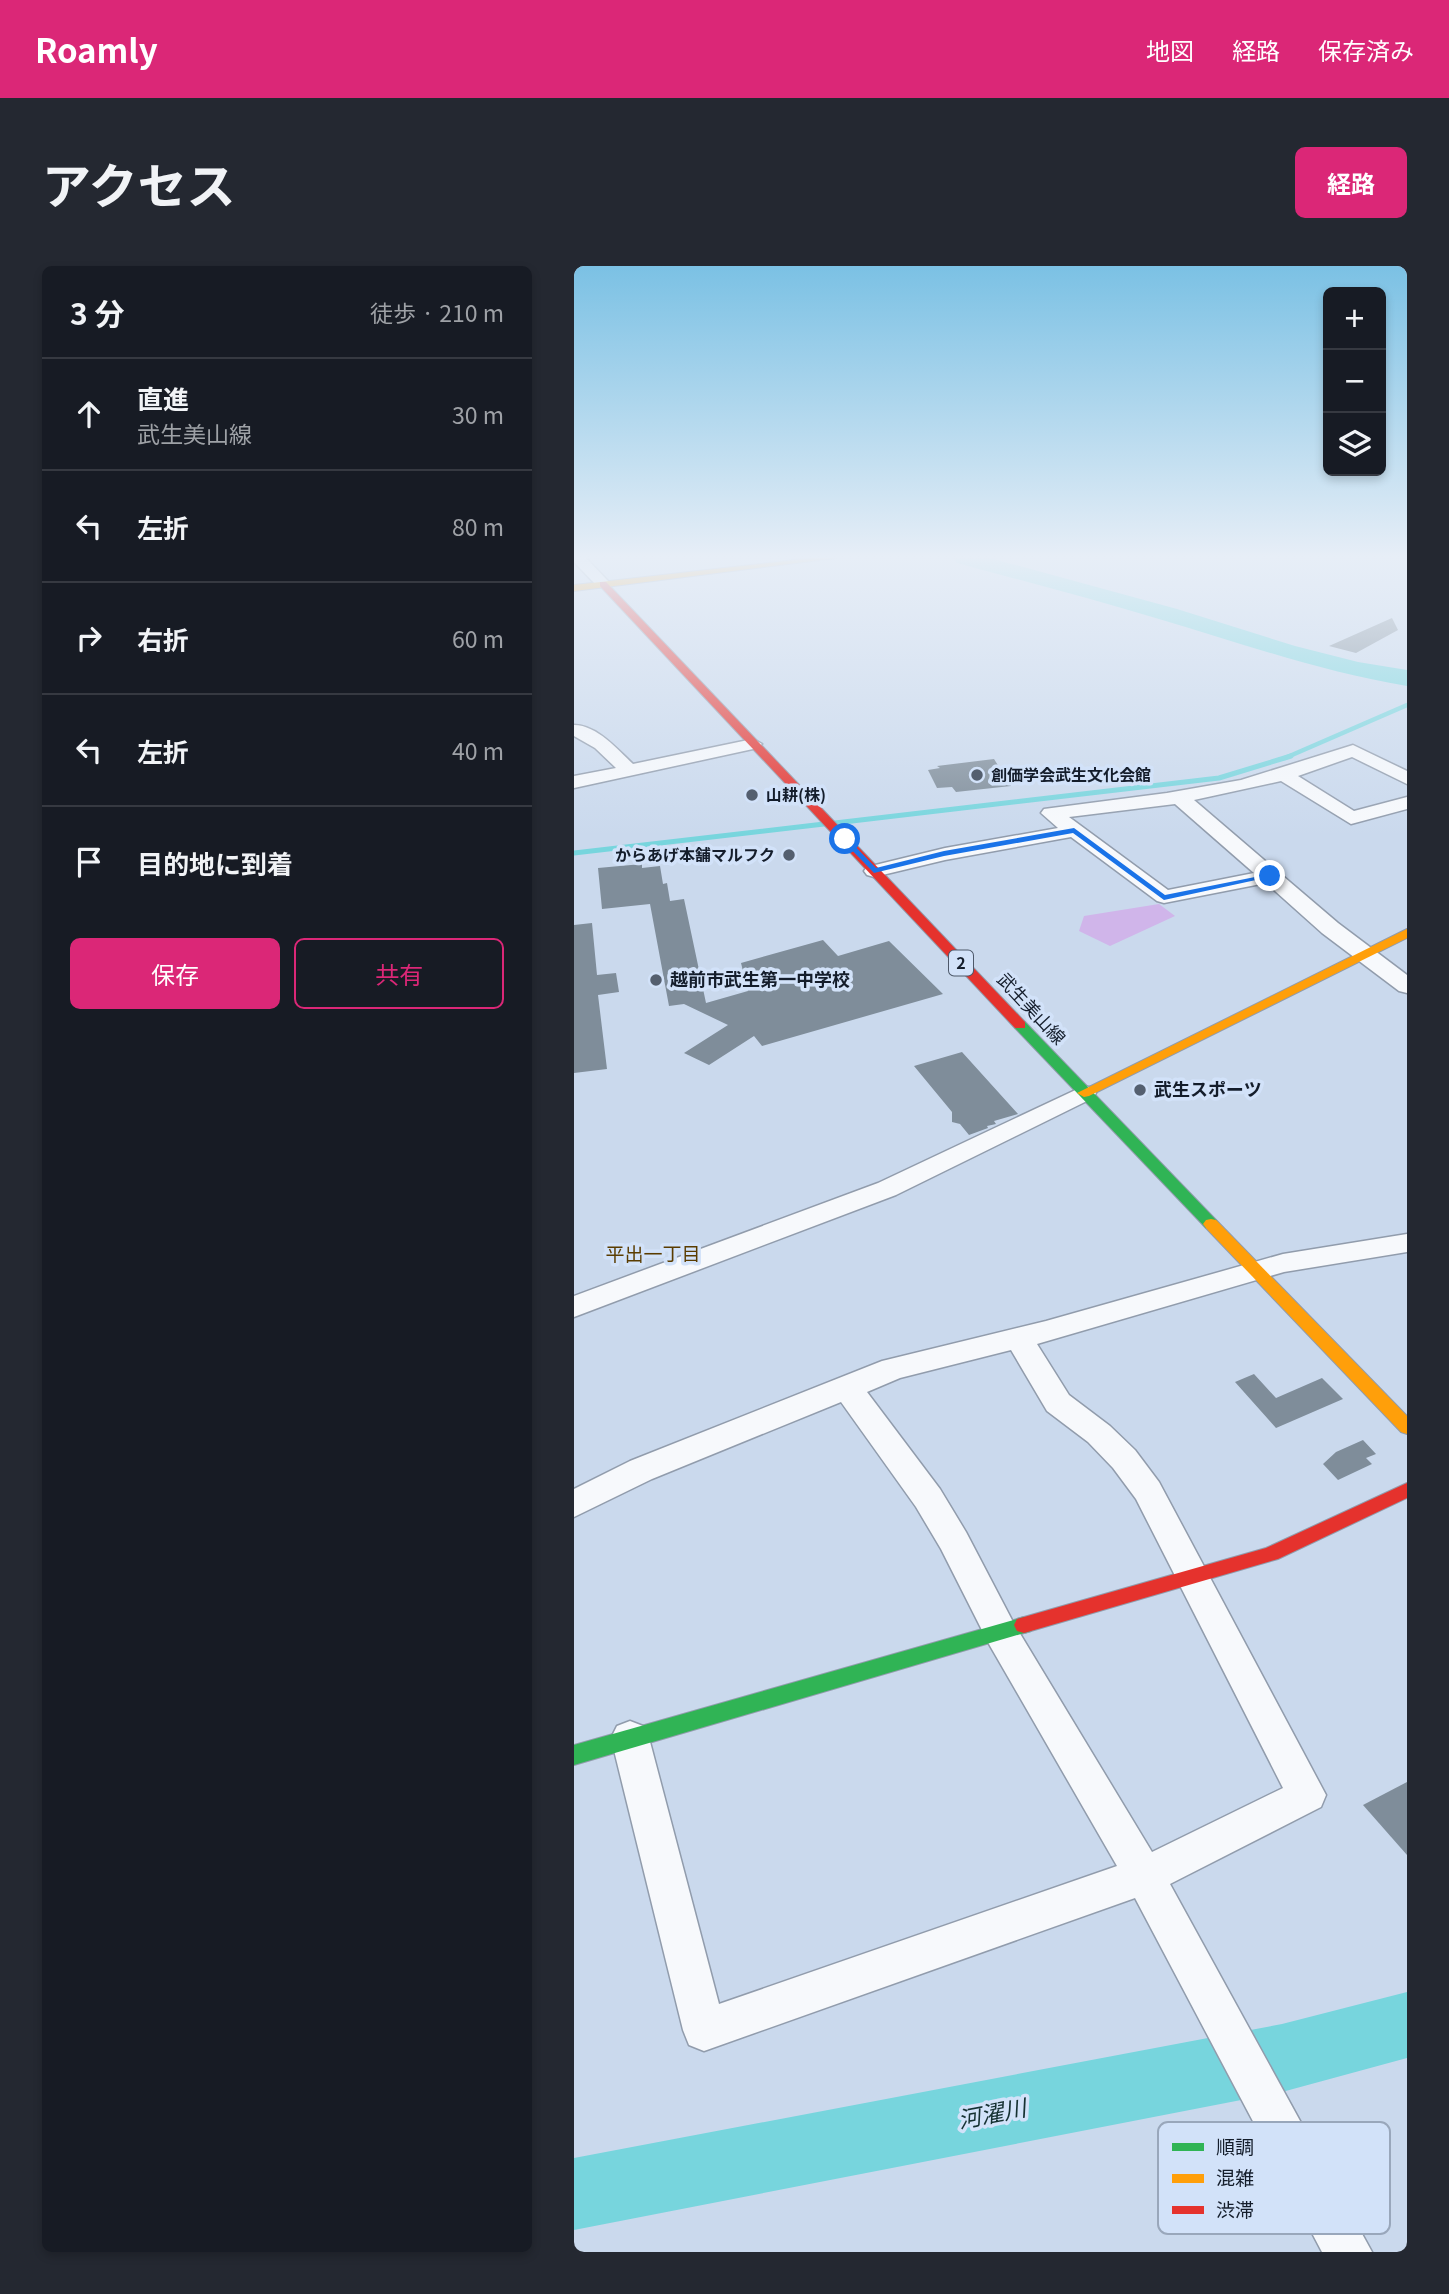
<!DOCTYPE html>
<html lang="ja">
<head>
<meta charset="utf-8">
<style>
	body { margin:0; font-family:Georgia,"Noto Sans JP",serif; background:#242831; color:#f1f3f6 }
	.controls { position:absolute; right:21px; top:21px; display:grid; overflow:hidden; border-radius:10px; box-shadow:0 4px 10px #0003 }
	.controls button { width:63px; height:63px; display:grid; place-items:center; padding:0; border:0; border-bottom:2px solid #363941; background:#171b24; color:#f1f3f6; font:35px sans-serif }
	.stop { position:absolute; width:21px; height:21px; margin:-16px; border:5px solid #1a73e8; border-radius:50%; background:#fff }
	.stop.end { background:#1a73e8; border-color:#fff; box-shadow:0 2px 7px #0008 }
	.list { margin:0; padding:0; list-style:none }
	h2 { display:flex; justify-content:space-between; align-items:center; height:91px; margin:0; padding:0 28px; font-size:30px }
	h2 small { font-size:23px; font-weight:400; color:#9ea1a6 }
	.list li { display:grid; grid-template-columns:46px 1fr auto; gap:21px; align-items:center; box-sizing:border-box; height:112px; padding:0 28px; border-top:2px solid #363941 }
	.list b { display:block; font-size:26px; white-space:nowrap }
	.list p { margin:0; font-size:23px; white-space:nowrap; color:#9ea1a6 }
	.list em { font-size:23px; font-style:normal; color:#9ea1a6 }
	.actions { display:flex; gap:14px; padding:21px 28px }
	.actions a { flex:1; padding:16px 0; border:2px solid #db2777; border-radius:10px; text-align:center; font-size:24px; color:#db2777 }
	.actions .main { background:#db2777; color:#fff }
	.icon { flex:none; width:38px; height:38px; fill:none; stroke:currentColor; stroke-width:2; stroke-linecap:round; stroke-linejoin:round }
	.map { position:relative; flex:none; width:833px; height:1986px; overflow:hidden; border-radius:10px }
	header { display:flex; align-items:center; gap:42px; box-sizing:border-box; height:98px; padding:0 35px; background:#db2777; color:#fff }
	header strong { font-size:33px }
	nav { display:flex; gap:38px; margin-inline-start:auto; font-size:24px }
	.intro { display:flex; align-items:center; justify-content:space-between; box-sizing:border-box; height:168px; padding:0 42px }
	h1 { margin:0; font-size:49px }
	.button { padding:18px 32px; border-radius:10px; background:#db2777; color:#fff; font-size:24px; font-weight:700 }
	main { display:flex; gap:42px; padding:0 42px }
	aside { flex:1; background:#171b24; border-radius:10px; box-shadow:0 4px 10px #0003 }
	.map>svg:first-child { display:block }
	.green { fill:#d0b5ea }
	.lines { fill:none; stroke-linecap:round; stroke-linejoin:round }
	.stream-far1 { stroke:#77d5dd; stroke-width:4.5 }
	.stream { stroke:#77d5dd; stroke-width:5 }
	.river { fill:#77d5dd; fill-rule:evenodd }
	.building { fill:#7f8d9a }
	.street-casing { stroke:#919cac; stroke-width:3 }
	.fast-casing { stroke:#919cac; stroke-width:2 }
	.slow-casing { stroke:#919cac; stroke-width:2 }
	.jam-casing { stroke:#919cac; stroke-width:2 }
	.street { fill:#f7f9fc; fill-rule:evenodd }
	.fast { fill:#30b455; fill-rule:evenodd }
	.slow { fill:#ff9f0a; fill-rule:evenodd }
	.jam { fill:#e5322d; fill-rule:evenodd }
	.route { fill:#1a73e8 }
	.poi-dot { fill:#545f6f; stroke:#d2e2f9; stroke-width:2.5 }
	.labels { text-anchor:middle; stroke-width:7; stroke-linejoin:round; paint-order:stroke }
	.far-poi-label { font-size:16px; font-weight:bold; fill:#141d2b; stroke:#d2e2f9; text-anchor:start }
	.shield { fill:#d2e2f9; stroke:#4d5869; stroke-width:2 }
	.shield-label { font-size:16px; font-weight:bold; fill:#141d2b }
	.poi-label { font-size:18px; font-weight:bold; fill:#141d2b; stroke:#d2e2f9; text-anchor:start }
	.street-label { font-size:18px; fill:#141d2b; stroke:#d2e2f9 }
	.neighbourhood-label { font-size:19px; fill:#5a3c00; stroke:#d2e2f9 }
	.near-water-label { font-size:23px; font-style:italic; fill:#153132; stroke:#d2e2f9 }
	.key { fill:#d2e2f9; stroke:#99a7bb; stroke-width:2 }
	.key-label { font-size:19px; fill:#141d2b }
</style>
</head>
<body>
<header>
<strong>Roamly</strong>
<nav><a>地図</a><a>経路</a><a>保存済み</a></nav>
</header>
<div class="intro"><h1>アクセス</h1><a class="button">経路</a></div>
<main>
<aside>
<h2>3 分<small>徒歩 · 210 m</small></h2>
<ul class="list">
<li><svg class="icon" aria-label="ahead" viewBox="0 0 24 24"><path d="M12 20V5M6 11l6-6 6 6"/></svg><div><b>直進</b><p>武生美山線</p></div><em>30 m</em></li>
<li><svg class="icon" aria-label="left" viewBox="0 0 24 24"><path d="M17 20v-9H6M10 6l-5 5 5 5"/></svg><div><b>左折</b></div><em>80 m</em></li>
<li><svg class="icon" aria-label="right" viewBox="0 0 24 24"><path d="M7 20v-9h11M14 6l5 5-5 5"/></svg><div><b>右折</b></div><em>60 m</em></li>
<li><svg class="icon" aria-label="left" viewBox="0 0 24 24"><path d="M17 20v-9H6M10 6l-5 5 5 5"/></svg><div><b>左折</b></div><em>40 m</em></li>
<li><svg class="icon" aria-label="arrive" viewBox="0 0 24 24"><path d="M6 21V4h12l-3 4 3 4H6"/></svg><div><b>目的地に到着</b></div></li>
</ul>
<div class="actions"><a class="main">保存</a><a>共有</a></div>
</aside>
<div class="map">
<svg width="833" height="1986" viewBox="0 0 833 1986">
	<rect width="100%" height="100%" fill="#cad9ed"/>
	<!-- green -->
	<polygon class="green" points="585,638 601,650 536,680 505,665 510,650"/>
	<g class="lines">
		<!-- stream-far1 -->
		<polyline class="stream-far1" points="711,492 833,439"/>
		<!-- stream -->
		<g class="stream">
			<polyline points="261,557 645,512 717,490"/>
			<polyline points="0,587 250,558"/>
		</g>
		<!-- river -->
		<g class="river">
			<path d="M380 292H416L603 343 721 380 784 396 833 404V420C747 406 667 377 585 353 518 333 450 315 383 297Z"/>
			<polygon points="833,1726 833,1792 708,1826 0,1964 0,1892 708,1758"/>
		</g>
	</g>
	<!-- building -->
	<g class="building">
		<polygon points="818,352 824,364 782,387 755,380"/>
		<polygon points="420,493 437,520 382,526 378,521 363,522 354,504 366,502 363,500"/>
		<polygon points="68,598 68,602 86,600 89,618 93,617 96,635 110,633 132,737 174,725 167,697 249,674 264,690 315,675 369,728 188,780 180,770 135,799 110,787 154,759 110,738 95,740 76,638 28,643 24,602"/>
		<polygon points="18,657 23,709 42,707 45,726 24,729 33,803 0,807 0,659"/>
		<polygon points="388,786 444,848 420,855 422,858 413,860 414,862 395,869 386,858 378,856 378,846 340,800"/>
		<polygon points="680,1108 702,1132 748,1112 769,1133 702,1162 661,1116"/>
		<polygon points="789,1174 802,1188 792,1192 798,1198 764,1214 749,1198 762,1186"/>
		<polygon points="833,1516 833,1589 789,1539"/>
	</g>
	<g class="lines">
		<!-- street casing -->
		<g class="street-casing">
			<g id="street">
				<polygon points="0,292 12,292 34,315 36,318 34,321 24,321 0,296"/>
				<path d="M0 459C23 459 44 484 59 498L179 473 188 478 179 483 0 522V510L42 502 21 482 0 470Z"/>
				<path d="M779 479 833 505V518L778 491 724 510 780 545 833 531V543L777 558 707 515 620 534 764 657 833 709V727L825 725 748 667 692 617 590 637 583 635 497 571 371 594 300 611 293 609 290 605 293 601 371 582 484 562 467 547 470 543 593 527 667 514ZM601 538 680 607 594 624 495 551Z"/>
				<polygon points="510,820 519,822 522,827 519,832 322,929 0,1051 0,1030 304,917"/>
				<path d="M833 968V986L710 1006 463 1078 495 1129 536 1160 561 1184 585 1216 752 1529 747 1541 596 1618 798 1986H748L561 1632 130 1785 115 1779 109 1764 37 1472 43 1460 56 1455 69 1460 75 1472 145 1738 543 1600 415 1378 367 1283 342 1241 267 1136 78 1213 0 1251V1223L56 1195 308 1095 472 1055 709 988ZM437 1084 473 1145 514 1176 539 1202 562 1233 709 1522 578 1586 439 1356 392 1266 366 1223 293 1126 326 1112Z"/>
			</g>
		</g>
		<!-- fast casing -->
		<g class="fast-casing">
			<g id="fast">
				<polygon points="446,755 451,756 642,954 645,958 642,962 632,962 441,762 441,756"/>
				<polygon points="450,1351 457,1353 460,1359 457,1365 0,1499 0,1479"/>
			</g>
		</g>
		<!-- slow casing -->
		<g class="slow-casing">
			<g id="slow">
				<polygon points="238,292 262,292 0,325 0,319"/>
				<polygon points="833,663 833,672 515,830 510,831 503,827"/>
				<polygon points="637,953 642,954 833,1150 833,1168 827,1166 632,962 629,958 632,954"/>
			</g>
		</g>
		<!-- jam casing -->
		<g class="jam-casing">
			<g id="jam">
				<polygon points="26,316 32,316 451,756 451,762 441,762 26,320"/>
				<polygon points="833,1217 833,1232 704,1293 450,1367 443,1365 440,1359 443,1353 450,1351 692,1282"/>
			</g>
		</g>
		<!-- street -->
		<use href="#street" class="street"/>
		<!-- fast -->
		<use href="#fast" class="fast"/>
		<!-- slow -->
		<use href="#slow" class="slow"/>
		<!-- jam -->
		<use href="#jam" class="jam"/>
	</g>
	<!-- sky -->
	<linearGradient id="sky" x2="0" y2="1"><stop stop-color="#7bc1e4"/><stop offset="0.51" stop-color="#e7eef7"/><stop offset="1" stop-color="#e7eef7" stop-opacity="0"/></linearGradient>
	<rect width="833" height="570" fill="url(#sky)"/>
	<!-- route -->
	<polygon class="route" points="500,562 591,629 696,608 700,610 590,634 499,567 370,590 300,607 267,573 273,572 302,602 370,585"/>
	<!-- markers -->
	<g class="poi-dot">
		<circle cx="403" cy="509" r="7"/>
		<circle cx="178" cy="529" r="7"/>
		<circle cx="215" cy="589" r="7"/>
		<circle cx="82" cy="714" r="7"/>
		<circle cx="566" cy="824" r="7"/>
	</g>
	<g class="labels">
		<!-- far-poi labels -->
		<g class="far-poi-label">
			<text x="417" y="515">創価学会武生文化会館</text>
			<text x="192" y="535">山耕(株)</text>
			<text x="201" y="595" text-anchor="end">からあげ本舗マルフク</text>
		</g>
		<!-- shield labels -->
		<rect class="shield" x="375" y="684.5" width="24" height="25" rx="5"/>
		<g class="shield-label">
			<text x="387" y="703">2</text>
		</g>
		<!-- poi labels -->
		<g class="poi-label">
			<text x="96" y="720">越前市武生第一中学校</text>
			<text x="580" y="830">武生スポーツ</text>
		</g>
		<!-- street labels -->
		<g class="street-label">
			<text transform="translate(457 743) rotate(47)" y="6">武生美山線</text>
		</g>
		<!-- neighbourhood labels -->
		<g class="neighbourhood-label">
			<text x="79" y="995">平出一丁目</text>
		</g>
		<!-- near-water labels -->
		<g class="near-water-label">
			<text transform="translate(418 1848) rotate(-11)" y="8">河濯川</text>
		</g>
	</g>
	<!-- legend -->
	<rect x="584" y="1856" width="232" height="112" rx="10" class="key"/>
	<rect x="598" y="1877" width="32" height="8" fill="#30b455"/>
	<rect x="598" y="1908" width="32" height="9" fill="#ff9f0a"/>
	<rect x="598" y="1940" width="32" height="8" fill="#e5322d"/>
	<g class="key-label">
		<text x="642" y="1888">順調</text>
		<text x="642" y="1919">混雑</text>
		<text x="642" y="1951">渋滞</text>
	</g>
</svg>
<div class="controls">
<button>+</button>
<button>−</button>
<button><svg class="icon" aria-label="layers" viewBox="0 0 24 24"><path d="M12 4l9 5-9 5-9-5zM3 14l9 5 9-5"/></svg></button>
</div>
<div class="stop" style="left:271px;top:573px"></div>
<div class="stop end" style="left:696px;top:610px"></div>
</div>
</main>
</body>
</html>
